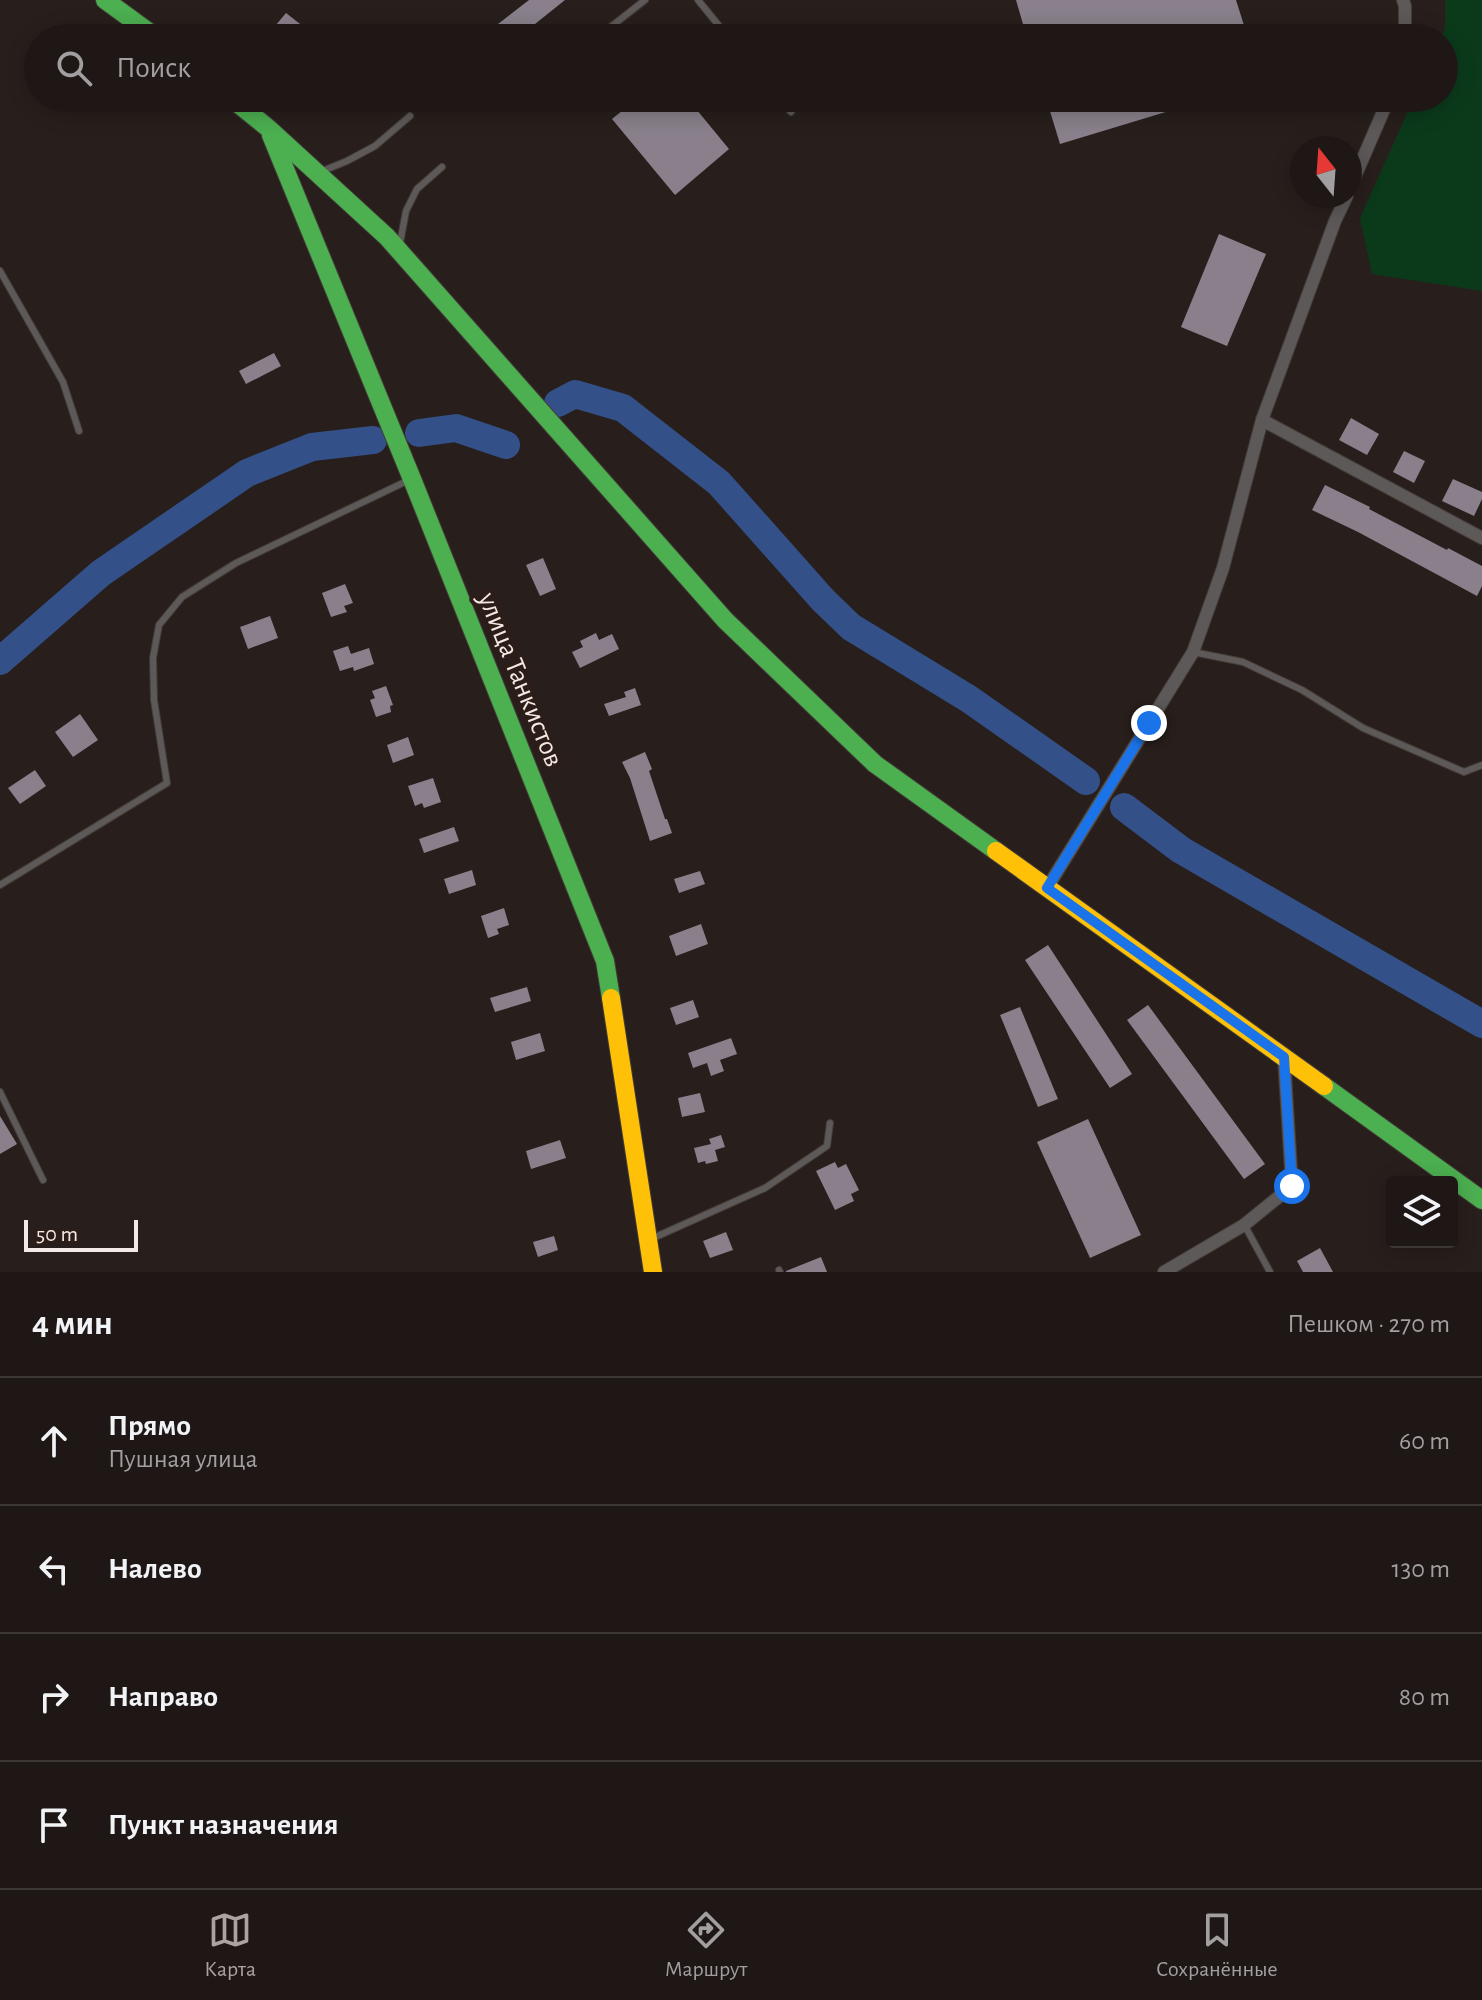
<!DOCTYPE html>
<html lang="ru">
<head>
<meta charset="utf-8">
<style>
	body { margin:0; font-family:"Alegreya Sans",sans-serif; background:#26201e; color:#f1f3f6 }
	.controls { position:absolute; right:24px; bottom:24px; display:grid; overflow:hidden; border-radius:8px; box-shadow:0 4px 20px #0003 }
	.controls button { width:72px; height:72px; display:grid; place-items:center; padding:0; border:0; border-bottom:2px solid #3c3634; background:#1e1715; color:#f1f3f6; font:40px sans-serif }
	.compass { position:absolute; left:1290px; top:136px; width:72px; height:72px; border-radius:50%; background:#1e1715; box-shadow:0 4px 20px #0003; rotate:343deg }
	.scale { position:absolute; left:24px; bottom:20px; width:114px; box-sizing:border-box; padding-left:8px; border:4px solid #f3e9e5; border-top:0; font-size:22px; line-height:28px; white-space:nowrap; color:#f3e9e5; -webkit-text-stroke:6px #2c1d18; paint-order:stroke }
	.stop { position:absolute; width:24px; height:24px; margin:-18px; border:6px solid #1a73e8; border-radius:50%; background:#fff }
	.stop.end { background:#1a73e8; border-color:#fff; box-shadow:0 2px 8px #0008 }
	.list { margin:0; padding:0; list-style:none }
	h2 { display:flex; justify-content:space-between; align-items:center; height:104px; margin:0; padding:0 32px; font-size:34px }
	h2 small { font-size:26px; font-weight:400; color:#a19fa0 }
	.list li { display:grid; grid-template-columns:52px 1fr auto; gap:24px; align-items:center; box-sizing:border-box; height:128px; padding:0 32px; border-top:2px solid #3c3634 }
	.list b { display:block; font-size:30px; white-space:nowrap }
	.list p { margin:0; font-size:26px; white-space:nowrap; color:#a19fa0 }
	.list em { font-size:26px; font-style:normal; color:#a19fa0 }
	.icon { flex:none; width:44px; height:44px; fill:none; stroke:currentColor; stroke-width:2; stroke-linecap:round; stroke-linejoin:round }
	.map { position:relative; flex:none; width:1482px; height:1272px; overflow:hidden }
	.search { position:absolute; background:#1e1715; box-shadow:0 4px 20px #0003; left:24px; right:24px; top:24px; height:88px; display:flex; align-items:center; gap:20px; box-sizing:border-box; padding:0 28px; border-radius:44px; color:#a19fa0; font-size:30px }
	.sheet { height:616px; background:#1e1715 }
	nav { display:flex; justify-content:space-around; align-items:center; box-sizing:border-box; height:112px; border-top:2px solid #3c3634; background:#1e1715; font-size:22px; color:#a19fa0 }
	nav a { display:grid; justify-items:center; gap:4px }
	nav .on { color:#aca29f }
	.map>svg:first-child { display:block }
	.green { fill:#0b3a1b }
	.lines { fill:none; stroke-linecap:round; stroke-linejoin:round }
	.river { stroke:#335188; stroke-width:28 }
	.building { fill:#89808b }
	.lane-casing { stroke:#443c39; stroke-width:8 }
	.street-casing { stroke:#443c39; stroke-width:14 }
	.fast-casing { stroke:#443c39; stroke-width:20 }
	.slow-casing { stroke:#443c39; stroke-width:20 }
	.lane { stroke:#5d5958; stroke-width:6 }
	.street { stroke:#5d5958; stroke-width:12 }
	.fast { stroke:#4caf50; stroke-width:18 }
	.slow { stroke:#ffc107; stroke-width:18 }
	.route { stroke:#1a73e8; stroke-width:10 }
	.labels { text-anchor:middle; stroke-width:8; stroke-linejoin:round; paint-order:stroke }
	.street-label { font-size:28px; fill:#f3e9e5; stroke:#2c1d18 }
</style>
</head>
<body>
<div class="map">
<svg width="1482" height="1272" viewBox="0 0 1482 1272">
	<rect width="100%" height="100%" fill="#281f1c"/>
	<!-- green -->
	<polygon class="green" points="1445,0 1482,0 1482,291 1372,274 1360,218 1414,98 1444,98 1444,38 1440,38 1445,29"/>
	<g class="lines">
		<!-- river -->
		<g class="river">
			<polyline points="558,403 575,394 623,408 719,483 823,600 851,627 969,699 1086,781"/>
			<polyline points="419,433 456,428 506,445"/>
			<polyline points="0,661 101,573 247,473 312,447 373,440"/>
			<polyline points="1124,807 1181,850 1482,1024"/>
		</g>
	</g>
	<!-- building -->
	<g class="building">
		<polygon points="529,0 565,0 525,32 530,38 480,38"/>
		<polygon points="1016,0 1236,0 1248,38 1027,38"/>
		<polygon points="286,13 318,38 291,38 275,26"/>
		<polygon points="638,98 687,98 729,149 675,195 612,119"/>
		<polygon points="1046,98 1201,98 1202,101 1060,144"/>
		<polygon points="1219,234 1266,254 1227,346 1181,327"/>
		<polygon points="274,353 281,366 246,384 239,371"/>
		<polygon points="1351,418 1379,434 1367,455 1339,440"/>
		<polygon points="1404,451 1425,461 1414,483 1393,472"/>
		<polygon points="1453,479 1482,492 1482,499 1474,516 1442,501"/>
		<polygon points="1325,485 1370,507 1369,509 1447,550 1448,548 1482,566 1482,586 1477,596 1358,532 1312,510"/>
		<polygon points="543,558 556,589 540,596 526,565"/>
		<polygon points="345,584 353,603 344,606 347,612 331,617 322,593"/>
		<polygon points="270,616 278,638 248,649 240,627"/>
		<polygon points="596,633 599,640 612,634 619,649 580,668 572,652 583,647 580,641"/>
		<polygon points="348,646 351,654 369,648 374,664 354,671 353,667 340,671 333,651"/>
		<polygon points="386,686 393,705 390,706 391,712 376,717 370,700 375,698 372,691"/>
		<polygon points="635,688 641,705 609,716 604,704 626,697 624,692"/>
		<polygon points="80,714 98,740 73,757 55,732"/>
		<polygon points="408,737 414,755 393,763 387,745"/>
		<polygon points="645,752 652,769 649,771 665,819 667,819 672,833 650,841 630,778 622,762"/>
		<polygon points="35,770 46,786 20,804 8,788"/>
		<polygon points="433,778 441,802 424,808 422,803 415,806 408,786"/>
		<polygon points="454,827 459,841 424,853 419,839"/>
		<polygon points="472,870 476,885 449,894 444,879"/>
		<polygon points="700,871 705,884 679,893 674,879"/>
		<polygon points="504,908 509,925 497,929 499,934 488,938 481,916"/>
		<polygon points="701,924 708,944 676,956 669,936"/>
		<polygon points="1048,945 1132,1074 1110,1088 1025,960"/>
		<polygon points="527,987 531,1001 495,1012 490,998"/>
		<polygon points="693,1000 699,1017 676,1025 670,1008"/>
		<polygon points="1148,1005 1265,1164 1244,1179 1127,1020"/>
		<polygon points="1020,1007 1058,1099 1038,1107 1000,1015"/>
		<polygon points="540,1033 545,1051 516,1060 511,1042"/>
		<polygon points="731,1038 737,1054 720,1060 724,1071 711,1076 707,1063 693,1068 688,1053"/>
		<polygon points="700,1093 705,1112 682,1117 678,1098"/>
		<polygon points="0,1116 17,1144 0,1154"/>
		<polygon points="1088,1119 1141,1235 1090,1258 1037,1142"/>
		<polygon points="721,1135 725,1147 715,1150 718,1161 706,1164 705,1161 698,1163 694,1148 711,1144 709,1139"/>
		<polygon points="560,1140 566,1158 531,1169 526,1151"/>
		<polygon points="835,1162 838,1168 846,1164 859,1190 851,1194 854,1201 835,1210 816,1171"/>
		<polygon points="726,1232 733,1250 710,1258 703,1241"/>
		<polygon points="554,1236 558,1250 538,1257 533,1242"/>
		<polygon points="1320,1248 1333,1272 1303,1272 1297,1261"/>
		<polygon points="821,1257 827,1272 786,1272 786,1271"/>
	</g>
	<g class="lines">
		<!-- lane casing -->
		<g class="lane-casing">
			<g id="lane">
				<polyline points="698,0 729,38"/>
				<polyline points="603,33 645,0"/>
				<polyline points="779,98 791,112"/>
				<polyline points="320,172 347,161 375,146 410,116"/>
				<polyline points="400,243 406,211 417,189 442,167"/>
				<polyline points="0,271 63,382 79,431"/>
				<polyline points="1193,652 1243,662 1302,690 1363,728 1464,772 1482,765"/>
				<polyline points="0,885 167,783 154,700 153,658 159,625 182,597 236,563 409,480"/>
				<polyline points="0,1092 43,1180"/>
				<polyline points="1245,1226 1270,1272"/>
				<polyline points="651,1239 765,1188 827,1146 830,1123"/>
				<polyline points="779,1270 780,1272"/>
			</g>
		</g>
		<!-- street casing -->
		<g class="street-casing">
			<g id="street">
				<polyline points="1403,0 1405,6 1405,38"/>
				<polyline points="1350,188 1389,98"/>
				<polyline points="1262,420 1482,538"/>
				<polyline points="1047,888 1193,652 1223,568 1262,420 1335,221 1347,196"/>
				<polyline points="1164,1272 1244,1225 1292,1186 1284,1057"/>
			</g>
		</g>
		<!-- fast casing -->
		<g class="fast-casing">
			<g id="fast">
				<polyline points="105,0 157,38"/>
				<polyline points="231,98 268,128 387,237 725,620 875,764 996,851"/>
				<polyline points="271,135 412,479 605,961 611,998"/>
				<polyline points="1324,1086 1482,1200"/>
			</g>
		</g>
		<!-- slow casing -->
		<g class="slow-casing">
			<g id="slow">
				<polyline points="996,851 1324,1086"/>
				<polyline points="611,998 653,1272"/>
			</g>
		</g>
		<!-- lane -->
		<use href="#lane" class="lane"/>
		<!-- street -->
		<use href="#street" class="street"/>
		<!-- fast -->
		<use href="#fast" class="fast"/>
		<!-- slow -->
		<use href="#slow" class="slow"/>
	</g>
	<g class="lines">
		<!-- route -->
		<polyline class="route" points="1149,723 1047,888 1284,1057 1292,1186"/>
	</g>
	<g class="labels">
		<!-- street labels -->
		<g class="street-label">
			<text transform="translate(522 679) rotate(68)" y="10">улица Танкистов</text>
		</g>
	</g>
</svg>
<div class="controls">
<button><svg class="icon" aria-label="layers" viewBox="0 0 24 24"><path d="M12 4l9 5-9 5-9-5zM3 14l9 5 9-5"/></svg></button>
</div>
<svg class="compass" viewBox="-18 -18 36 36"><path d="M0-13l5 13h-10z" fill="#e53935"/><path d="M0 13l5-13h-10z" fill="#a19fa0"/></svg>
<div class="scale">50 m</div>
<div class="stop" style="left:1292px;top:1186px"></div>
<div class="stop end" style="left:1149px;top:723px"></div>
<div class="search"><svg class="icon" aria-label="search" viewBox="0 0 24 24"><circle cx="10" cy="10" r="6"/><path d="M15 15l6 6"/></svg>Поиск</div>
</div>
<section class="sheet">
<h2>4 мин<small>Пешком · 270 m</small></h2>
<ul class="list">
<li><svg class="icon" aria-label="ahead" viewBox="0 0 24 24"><path d="M12 20V5M6 11l6-6 6 6"/></svg><div><b>Прямо</b><p>Пушная улица</p></div><em>60 m</em></li>
<li><svg class="icon" aria-label="left" viewBox="0 0 24 24"><path d="M17 20v-9H6M10 6l-5 5 5 5"/></svg><div><b>Налево</b></div><em>130 m</em></li>
<li><svg class="icon" aria-label="right" viewBox="0 0 24 24"><path d="M7 20v-9h11M14 6l5 5-5 5"/></svg><div><b>Направо</b></div><em>80 m</em></li>
<li><svg class="icon" aria-label="arrive" viewBox="0 0 24 24"><path d="M6 21V4h12l-3 4 3 4H6"/></svg><div><b>Пункт назначения</b></div></li>
</ul>
</section>
<nav>
<a class="on"><svg class="icon" aria-label="map" viewBox="0 0 24 24"><path d="M3 6l6-2 6 2 6-2v14l-6 2-6-2-6 2zM9 4v14M15 6v14"/></svg>Карта</a>
<a><svg class="icon" aria-label="directions" viewBox="0 0 24 24"><path d="M12 3l9 9-9 9-9-9zM9 14v-3h6M13 9l2 2-2 2"/></svg>Маршрут</a>
<a><svg class="icon" aria-label="saved" viewBox="0 0 24 24"><path d="M7 4h10v16l-5-4-5 4z"/></svg>Сохранённые</a>
</nav>
</body>
</html>
